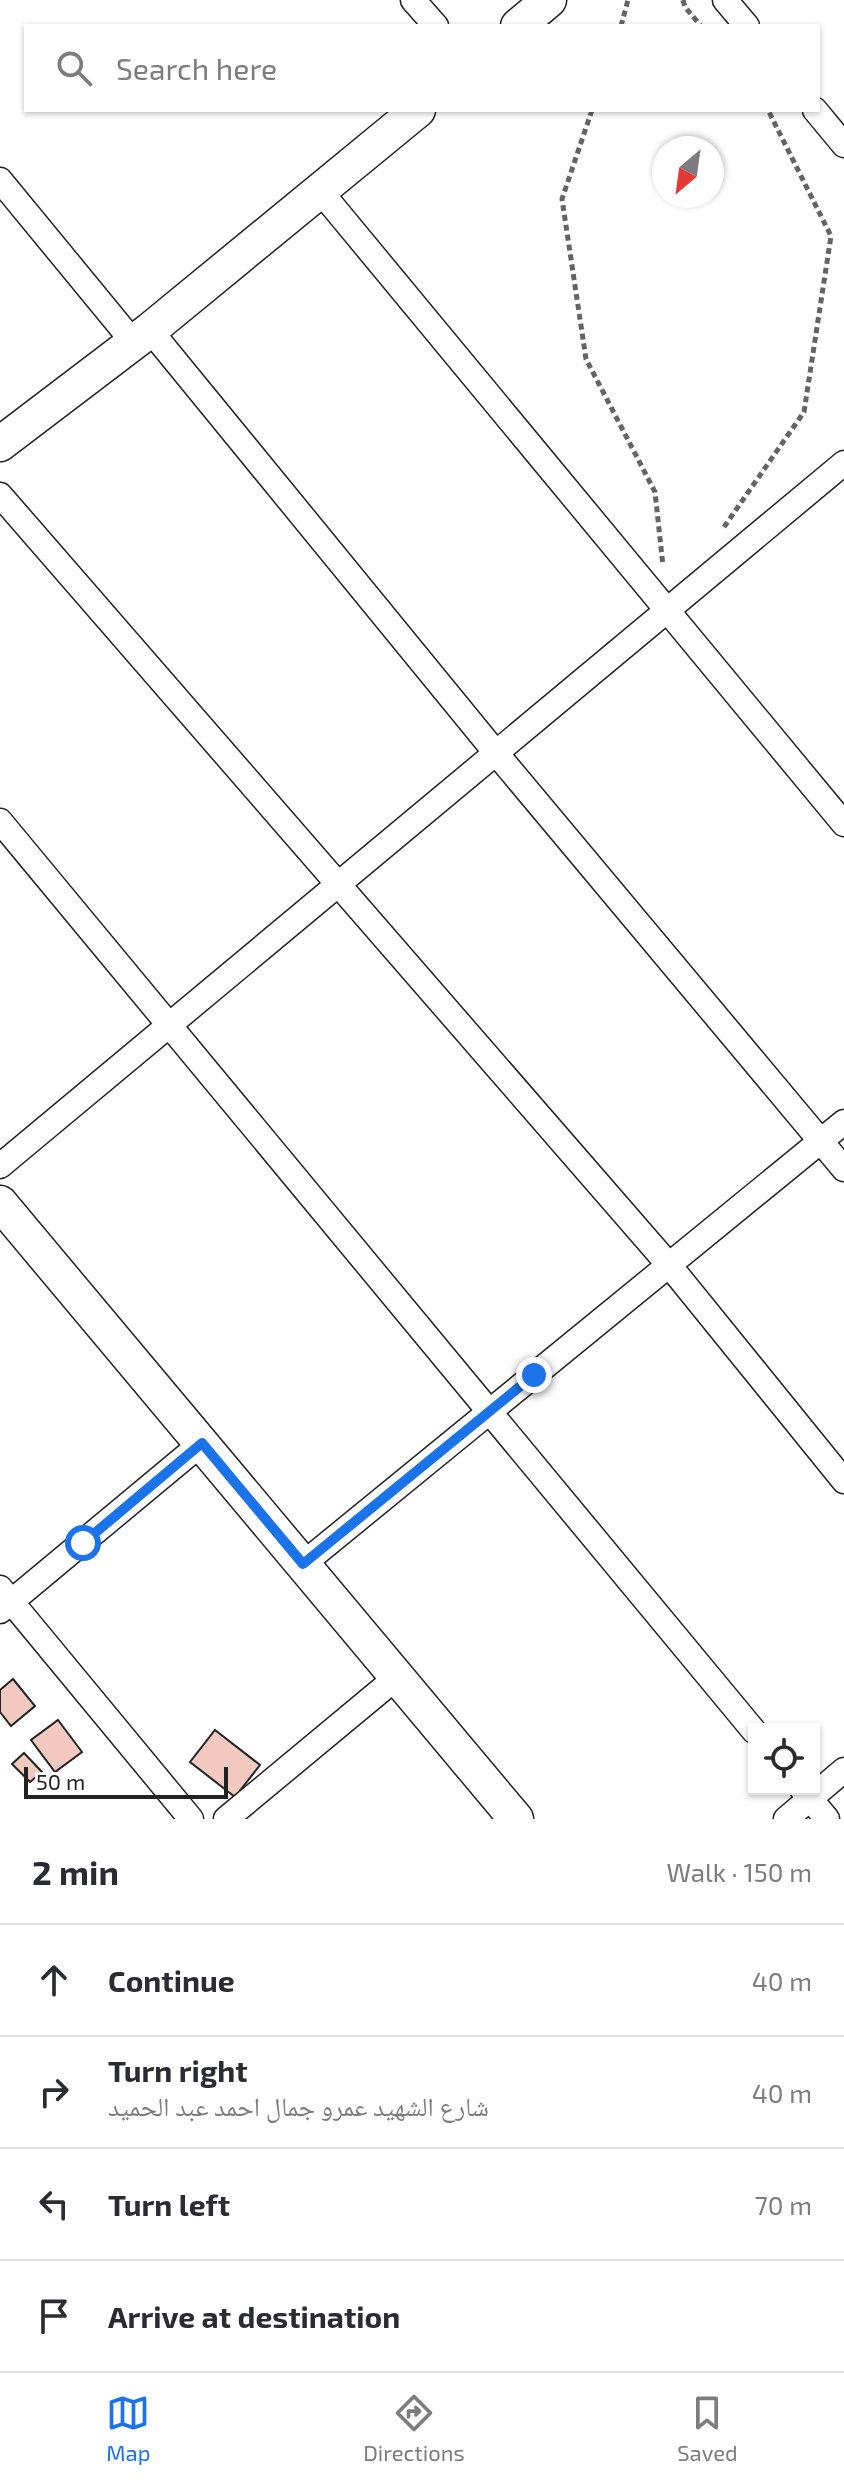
<!DOCTYPE html>
<html lang="en">
<head>
<meta charset="utf-8">
<style>
	body { margin:0; font-family:"Exo 2","Noto Naskh Arabic",sans-serif; background:#f7f7f7; color:#2b2b33 }
	.controls { position:absolute; right:24px; bottom:24px; display:grid; overflow:hidden; border-radius:0px; box-shadow:0 2px 6px #0004 }
	.controls button { width:72px; height:72px; display:grid; place-items:center; padding:0; border:0; border-bottom:2px solid #e1e1e2; background:#fff; color:#2b2b33; font:40px sans-serif }
	.compass { position:absolute; left:652px; top:136px; width:72px; height:72px; border-radius:50%; background:#fff; box-shadow:0 2px 6px #0004; rotate:209deg }
	.scale { position:absolute; left:24px; bottom:20px; width:204px; box-sizing:border-box; padding-left:8px; border:4px solid #222; border-top:0; font-size:22px; line-height:28px; white-space:nowrap; color:#222; -webkit-text-stroke:6px #fff; paint-order:stroke }
	.stop { position:absolute; width:24px; height:24px; margin:-18px; border:6px solid #1a73e8; border-radius:50%; background:#fff }
	.stop.end { background:#1a73e8; border-color:#fff; box-shadow:0 2px 8px #0008 }
	.list { margin:0; padding:0; list-style:none }
	h2 { display:flex; justify-content:space-between; align-items:center; height:104px; margin:0; padding:0 32px; font-size:34px }
	h2 small { font-size:26px; font-weight:400; color:#7c7c81 }
	.list li { display:grid; grid-template-columns:52px 1fr auto; gap:24px; align-items:center; box-sizing:border-box; height:112px; padding:0 32px; border-top:2px solid #e1e1e2 }
	.list b { display:block; font-size:30px; white-space:nowrap }
	.list p { margin:0; font-size:26px; white-space:nowrap; color:#7c7c81 }
	.list em { font-size:26px; font-style:normal; color:#7c7c81 }
	.icon { flex:none; width:44px; height:44px; fill:none; stroke:currentColor; stroke-width:2; stroke-linecap:round; stroke-linejoin:round }
	.map { position:relative; flex:none; width:844px; height:1819px; overflow:hidden }
	.search { position:absolute; background:#fff; box-shadow:0 2px 6px #0004; left:24px; right:24px; top:24px; height:88px; display:flex; align-items:center; gap:20px; box-sizing:border-box; padding:0 28px; border-radius:0px; color:#7c7c81; font-size:30px }
	.sheet { height:552px; background:#fff }
	nav { display:flex; justify-content:space-around; align-items:center; box-sizing:border-box; height:112px; border-top:2px solid #e1e1e2; background:#fff; font-size:22px; color:#7c7c81 }
	nav a { display:grid; justify-items:center; gap:4px }
	nav .on { color:#1a73e8 }
	.map>svg:first-child { display:block }
	.building { fill:#f3c9c0; stroke:#222; stroke-width:2 }
	.lines { fill:none; stroke-linecap:round; stroke-linejoin:round }
	.street-casing { stroke:#222; stroke-width:27 }
	.secondary-casing { stroke:#222; stroke-width:37 }
	.path { stroke:#646464; stroke-width:5; stroke-dasharray:6 4; stroke-linecap:butt }
	.street { stroke:#fff; stroke-width:24 }
	.secondary { stroke:#fff; stroke-width:34 }
	.route { stroke:#1a73e8; stroke-width:10 }
</style>
</head>
<body>
<div class="map">
<svg width="844" height="1819" viewBox="0 0 844 1819">
	<rect width="100%" height="100%" fill="#fff"/>
	<!-- building -->
	<g class="building">
		<polygon points="13,1679 35,1706 11,1726 0,1712 0,1690"/>
		<polygon points="58,1720 82,1752 55,1772 31,1740"/>
		<polygon points="215,1730 260,1765 235,1797 190,1762"/>
		<polygon points="24,1753 42,1772 30,1782 12,1764"/>
	</g>
	<g class="lines">
		<!-- street casing -->
		<g class="street-casing">
			<g id="street">
				<polyline points="413,0 436,26"/>
				<polyline points="725,0 747,26"/>
				<polyline points="815,110 844,145"/>
				<polyline points="0,180 134,343"/>
				<polyline points="321,192 844,824"/>
				<polyline points="150,330 496,753 844,1169"/>
				<polyline points="0,495 669,1265 844,1481"/>
				<polyline points="0,821 754,1731"/>
				<polyline points="0,1166 844,463"/>
				<polyline points="303,1564 844,1122"/>
				<polyline points="0,1588 191,1819"/>
				<polyline points="0,1611 202,1443"/>
				<polyline points="802,1789 827,1819"/>
				<polyline points="226,1819 397,1677"/>
				<polyline points="786,1819 844,1770"/>
			</g>
		</g>
		<!-- secondary casing -->
		<g class="secondary-casing">
			<g id="secondary">
				<polyline points="518,26 549,0"/>
				<polyline points="0,444 150,330 418,110"/>
				<polyline points="0,1203 516,1819"/>
			</g>
		</g>
		<!-- path -->
		<g class="path">
			<polyline points="683,0 685,7 701,26"/>
			<polyline points="621,26 628,0"/>
			<polyline points="592,110 562,199 586,359 655,492 663,566"/>
			<polyline points="724,527 804,412 831,236 768,110"/>
		</g>
		<!-- street -->
		<use href="#street" class="street"/>
		<!-- secondary -->
		<use href="#secondary" class="secondary"/>
	</g>
	<g class="lines">
		<!-- route -->
		<polyline class="route" points="83,1543 202,1443 303,1564 534,1375"/>
	</g>
</svg>
<div class="controls">
<button><svg class="icon" aria-label="locate" viewBox="0 0 24 24"><circle cx="12" cy="12" r="6"/><path d="M12 2v4M12 18v4M2 12h4M18 12h4"/></svg></button>
</div>
<svg class="compass" viewBox="-18 -18 36 36"><path d="M0-13l5 13h-10z" fill="#e53935"/><path d="M0 13l5-13h-10z" fill="#7c7c81"/></svg>
<div class="scale">50 m</div>
<div class="stop" style="left:83px;top:1543px"></div>
<div class="stop end" style="left:534px;top:1375px"></div>
<div class="search"><svg class="icon" aria-label="search" viewBox="0 0 24 24"><circle cx="10" cy="10" r="6"/><path d="M15 15l6 6"/></svg>Search here</div>
</div>
<section class="sheet">
<h2>2 min<small>Walk · 150 m</small></h2>
<ul class="list">
<li><svg class="icon" aria-label="ahead" viewBox="0 0 24 24"><path d="M12 20V5M6 11l6-6 6 6"/></svg><div><b>Continue</b></div><em>40 m</em></li>
<li><svg class="icon" aria-label="right" viewBox="0 0 24 24"><path d="M7 20v-9h11M14 6l5 5-5 5"/></svg><div><b>Turn right</b><p>شارع الشهيد عمرو جمال احمد عبد الحميد</p></div><em>40 m</em></li>
<li><svg class="icon" aria-label="left" viewBox="0 0 24 24"><path d="M17 20v-9H6M10 6l-5 5 5 5"/></svg><div><b>Turn left</b></div><em>70 m</em></li>
<li><svg class="icon" aria-label="arrive" viewBox="0 0 24 24"><path d="M6 21V4h12l-3 4 3 4H6"/></svg><div><b>Arrive at destination</b></div></li>
</ul>
</section>
<nav>
<a class="on"><svg class="icon" aria-label="map" viewBox="0 0 24 24"><path d="M3 6l6-2 6 2 6-2v14l-6 2-6-2-6 2zM9 4v14M15 6v14"/></svg>Map</a>
<a><svg class="icon" aria-label="directions" viewBox="0 0 24 24"><path d="M12 3l9 9-9 9-9-9zM9 14v-3h6M13 9l2 2-2 2"/></svg>Directions</a>
<a><svg class="icon" aria-label="saved" viewBox="0 0 24 24"><path d="M7 4h10v16l-5-4-5 4z"/></svg>Saved</a>
</nav>
</body>
</html>
